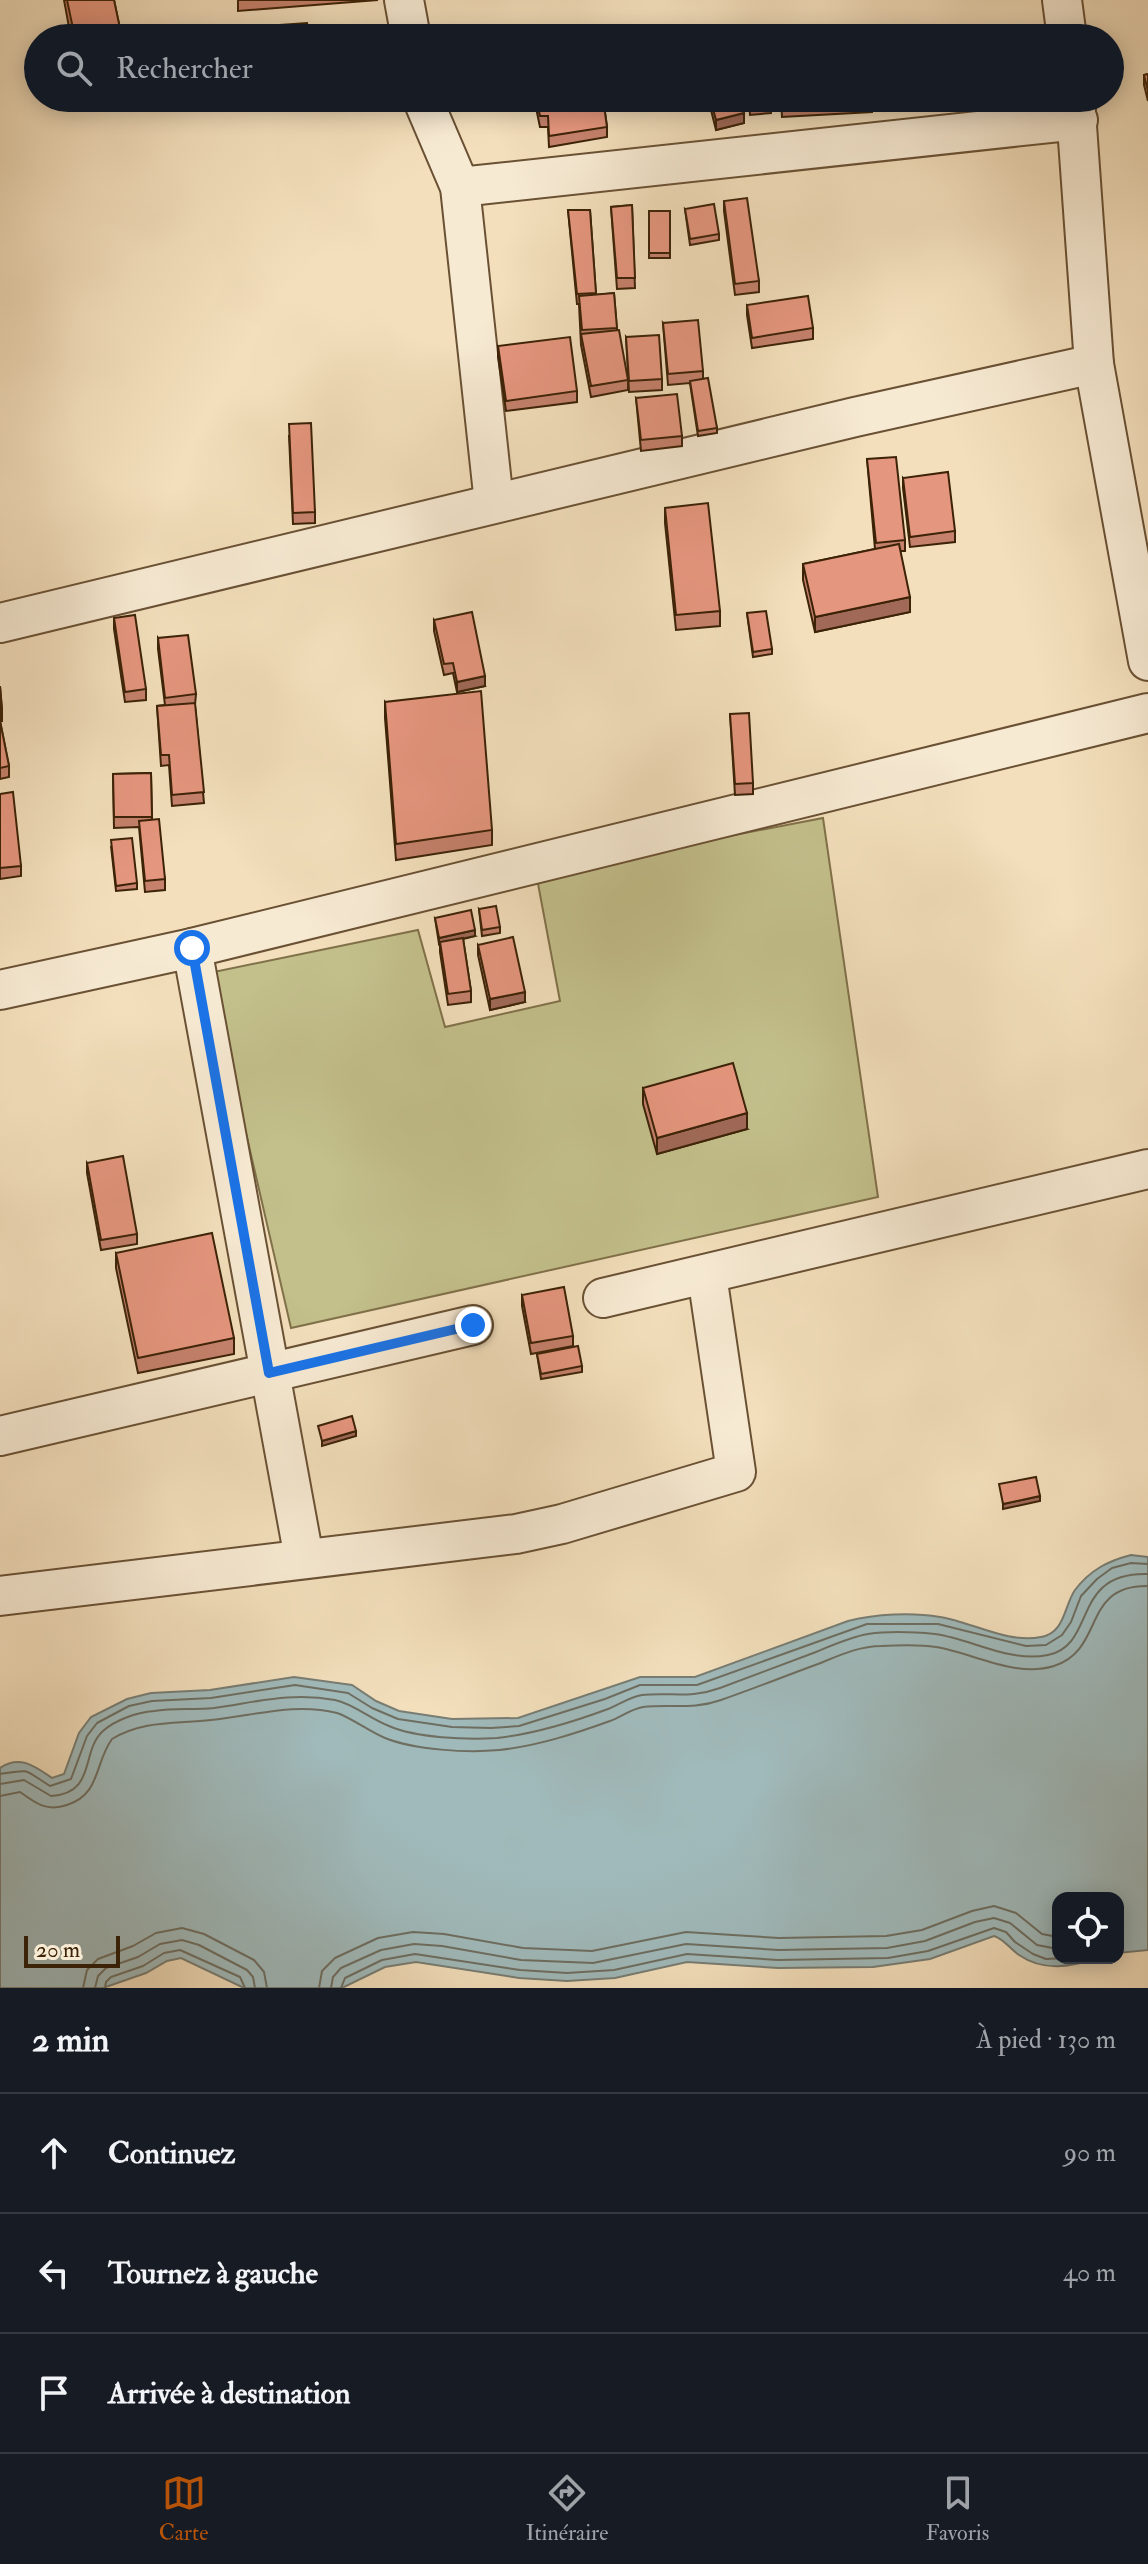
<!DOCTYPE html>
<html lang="fr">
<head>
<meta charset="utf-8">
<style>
	body { margin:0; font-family:"IM FELL Double Pica",serif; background:#20242c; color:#f1f3f6 }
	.controls { position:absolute; right:24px; bottom:24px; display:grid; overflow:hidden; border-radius:16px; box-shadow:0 4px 20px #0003 }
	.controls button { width:72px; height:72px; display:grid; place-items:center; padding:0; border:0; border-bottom:2px solid #363941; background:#171b24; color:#f1f3f6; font:40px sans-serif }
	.scale { position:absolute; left:24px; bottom:20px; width:96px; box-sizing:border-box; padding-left:8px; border:4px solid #3c2207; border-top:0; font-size:22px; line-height:28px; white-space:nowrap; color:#3c2207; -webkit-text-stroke:6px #f7ead3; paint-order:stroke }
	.stop { position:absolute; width:24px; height:24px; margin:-18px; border:6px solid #1a73e8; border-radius:50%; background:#fff }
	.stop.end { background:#1a73e8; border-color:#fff; box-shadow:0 2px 8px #0008 }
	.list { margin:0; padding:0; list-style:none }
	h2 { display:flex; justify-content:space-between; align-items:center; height:104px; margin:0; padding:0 32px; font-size:34px }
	h2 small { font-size:26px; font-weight:400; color:#9ea1a6 }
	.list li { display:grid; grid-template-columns:52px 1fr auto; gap:24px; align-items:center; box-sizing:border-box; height:120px; padding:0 32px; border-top:2px solid #363941 }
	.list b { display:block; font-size:30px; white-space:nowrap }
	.list em { font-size:26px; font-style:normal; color:#9ea1a6 }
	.icon { flex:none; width:44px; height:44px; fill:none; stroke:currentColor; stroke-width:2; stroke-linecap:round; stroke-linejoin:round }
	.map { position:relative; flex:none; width:1148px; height:1988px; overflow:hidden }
	.search { position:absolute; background:#171b24; box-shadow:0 4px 20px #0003; left:24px; right:24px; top:24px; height:88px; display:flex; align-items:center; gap:20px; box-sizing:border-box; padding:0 28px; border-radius:44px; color:#9ea1a6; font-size:30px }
	.sheet { height:464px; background:#171b24 }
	nav { display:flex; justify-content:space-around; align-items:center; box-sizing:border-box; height:112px; border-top:2px solid #363941; background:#171b24; font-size:22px; color:#9ea1a6 }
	nav a { display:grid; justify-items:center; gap:4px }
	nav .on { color:#b45309 }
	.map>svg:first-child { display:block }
	.green { fill:#c3c08c; stroke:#80714a; stroke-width:2 }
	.water { fill:#a0babb; stroke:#787d73; stroke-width:2 }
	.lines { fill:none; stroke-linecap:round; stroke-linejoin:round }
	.shore { stroke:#6e6e61; stroke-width:2 }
	.minor-casing { stroke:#6a5134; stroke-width:42 }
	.minor { stroke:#f7ead3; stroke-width:38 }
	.wall { fill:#c5816c; stroke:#3c2207; stroke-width:2 }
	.shaded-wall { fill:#a06958; stroke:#3c2207; stroke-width:2 }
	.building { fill:#e5967e; stroke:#3c2207; stroke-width:2 }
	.route { stroke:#1a73e8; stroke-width:10 }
</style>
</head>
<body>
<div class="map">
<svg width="1148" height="1988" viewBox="0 0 1148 1988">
	<rect width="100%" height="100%" fill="#f3dfbc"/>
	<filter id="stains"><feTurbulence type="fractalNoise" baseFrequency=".0025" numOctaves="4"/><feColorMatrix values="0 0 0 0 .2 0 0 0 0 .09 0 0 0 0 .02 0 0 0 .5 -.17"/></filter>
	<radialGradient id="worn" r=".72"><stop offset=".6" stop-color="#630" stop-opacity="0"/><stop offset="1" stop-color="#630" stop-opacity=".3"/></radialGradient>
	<!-- green -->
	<polygon class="green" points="823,818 878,1197 291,1328 209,973 418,930 445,1027 560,1001 536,873"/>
	<!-- water -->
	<path class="water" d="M1131 1555 1148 1557V1950L1118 1953V1898H1058V1958H1098C1070 1967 1044 1972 1019 1955 1010 1949 1004 1939 994 1936L930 1959 873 1967 778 1968 687 1962 615 1978 567 1981 519 1978 416 1962 385 1967 342 1988H244L181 1958 167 1961 146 1973 103 1988H0V1768C20 1754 36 1767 52 1778L64 1774 79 1733 91 1717 127 1699 151 1693 210 1690 294 1677 352 1685 376 1701 399 1711 452 1719 518 1718 640 1677H695L848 1621C876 1614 911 1612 940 1617 972 1622 1008 1644 1041 1637 1065 1633 1064 1606 1075 1590 1090 1570 1108 1561 1131 1555Z"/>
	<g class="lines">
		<!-- shore -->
		<g class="shore">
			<path d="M0 1774C33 1769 22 1769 50 1786L71 1779 87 1736 97 1723 129 1706 152 1701 211 1698 295 1685 348 1693 372 1708 398 1719 452 1727 491 1728 519 1726 605 1699 640 1685H697L867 1624H938L1026 1646 1046 1645 1062 1635 1071 1622 1081 1596 1097 1579 1112 1568 1131 1563 1148 1564"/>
			<path d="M0 1784 24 1780 51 1796C97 1793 80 1752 103 1731 115 1720 138 1712 154 1711 174 1708 194 1710 214 1708 257 1702 291 1692 335 1700 354 1704 370 1719 389 1726 416 1738 467 1740 497 1738 534 1734 573 1722 608 1709 620 1704 630 1697 642 1695 671 1692 690 1699 720 1688 752 1676 784 1664 816 1652 833 1645 850 1637 868 1634 889 1631 914 1632 935 1634 972 1639 1009 1663 1048 1655 1098 1644 1070 1572 1148 1574"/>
			<path d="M0 1796 20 1792C35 1803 47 1812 67 1805 101 1794 94 1764 112 1739 143 1720 176 1724 211 1720 254 1716 294 1702 337 1713 350 1717 370 1732 385 1738 415 1750 467 1753 499 1750 537 1746 574 1734 610 1721 621 1717 631 1709 643 1707 672 1704 693 1710 721 1700 753 1689 785 1676 818 1664 838 1656 859 1646 881 1646 898 1645 918 1644 936 1647 973 1653 1015 1678 1054 1666 1106 1649 1081 1585 1148 1586"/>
			<polyline points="83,1988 87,1970 98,1959 133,1946 156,1933 182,1928 204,1934 254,1960 264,1972 267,1988"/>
			<polyline points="95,1988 98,1976 106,1968 138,1957 160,1944 182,1940 199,1945 247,1970 253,1977 255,1988"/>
			<polyline points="105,1988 106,1982 111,1977 143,1966 164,1953 180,1950 240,1977 245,1988"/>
			<polyline points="319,1988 322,1971 335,1958 378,1938 413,1932 444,1934 523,1948 592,1951 686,1932 779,1938 886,1936 922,1930 972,1911 994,1906 1016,1913 1042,1934 1058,1937"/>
			<polyline points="331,1988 333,1977 341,1968 381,1950 414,1944 442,1946 521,1960 593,1963 686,1944 779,1950 887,1948 925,1941 975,1922 994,1918 1010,1923 1037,1945 1058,1949"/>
			<polyline points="341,1988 345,1978 382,1960 415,1954 520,1970 567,1973 614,1970 687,1954 778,1960 888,1958 928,1951 994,1928 1006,1932 1015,1942 1033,1954 1046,1959 1066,1958"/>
		</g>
		<!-- minor casing -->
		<g class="minor-casing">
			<g id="minor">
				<polyline points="404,0 411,38"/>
				<polyline points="1062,0 1067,38"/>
				<polyline points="422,98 460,187 494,503"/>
				<polyline points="1075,98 1094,364 1148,661"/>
				<polyline points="460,187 1078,120"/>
				<polyline points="0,623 855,417 1094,364"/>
				<polyline points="192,948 304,1558"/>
				<polyline points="0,990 192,948 1148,713"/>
				<polyline points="603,1298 1148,1169"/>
				<polyline points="0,1436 473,1325"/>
				<polyline points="0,1596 516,1534 562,1524 736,1472 707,1275"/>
			</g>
		</g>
		<!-- minor -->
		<use href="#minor" class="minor"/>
	</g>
	<!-- wall -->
	<g class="wall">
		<polygon points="64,0 114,0 122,38 71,38"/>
		<polygon points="238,0 378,0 238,11"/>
		<polygon points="1148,74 1148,101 1144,85 1144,75"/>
		<polygon points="145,98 234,98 145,105"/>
		<polygon points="534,98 603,98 607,127 607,137 549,147 548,127 540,127"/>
		<polygon points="708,98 741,98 744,123 716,130"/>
		<polygon points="749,98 771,98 771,113 750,115"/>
		<polygon points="781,98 872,98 872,112 782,117"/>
		<polygon points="724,201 759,281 759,292 735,295 724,211"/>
		<polygon points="632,205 635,288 617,289 611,207"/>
		<polygon points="685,209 719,234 719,240 690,245"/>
		<polygon points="568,210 590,210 596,295 614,293 617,330 628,380 628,390 591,397 581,345 579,304 577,304"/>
		<rect x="649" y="211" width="21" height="47"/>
		<polygon points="747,305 813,328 813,339 752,348 747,315"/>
		<polygon points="663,323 703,371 703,379 717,428 717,433 698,436 690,383 668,385"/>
		<polygon points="626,337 662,379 662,390 629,392"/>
		<polygon points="498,346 577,391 577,402 506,411 498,357"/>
		<polygon points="636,398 682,436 682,446 641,451"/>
		<polygon points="289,435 315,512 315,523 293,524"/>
		<polygon points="867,459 905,540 905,551 900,551 910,612 815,632 803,580 803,564 875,549"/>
		<polygon points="903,478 955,531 955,542 910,547 903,488"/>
		<polygon points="665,508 720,611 720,626 676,630 665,523"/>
		<polygon points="747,613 772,649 772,654 753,657"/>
		<polygon points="114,618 146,689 146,700 125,702 114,629"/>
		<polygon points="434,620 485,686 457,692 453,673 444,675 434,631"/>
		<polygon points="158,638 196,694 195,705 204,803 172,806 169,765 161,766 157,706 165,705 158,649"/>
		<polygon points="0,686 2,710 2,721 0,721"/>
		<polygon points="385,702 492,830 492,845 396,860 385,718"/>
		<polygon points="730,714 753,783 753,794 735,795"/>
		<polygon points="0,721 9,766 9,777 0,779"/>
		<polygon points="151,773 152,820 165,879 165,890 145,892 139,827 114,828 113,774"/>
		<polygon points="0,794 21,866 21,876 0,879"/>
		<polygon points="111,846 137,883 137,889 116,891"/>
		<polygon points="479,909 500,927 500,933 482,936"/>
		<polygon points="435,918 475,936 463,939 471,991 471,1002 448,1005 440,952 440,943 439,944"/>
		<polygon points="478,945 525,1002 490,1010 478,955"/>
		<polygon points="643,1088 747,1129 657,1154 643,1104"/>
		<polygon points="87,1163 137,1234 137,1244 101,1250 87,1173"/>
		<polygon points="116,1253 234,1338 234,1354 138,1373 116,1268"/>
		<polygon points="522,1295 573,1336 573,1346 531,1354 522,1306"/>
		<polygon points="537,1354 582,1366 582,1372 541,1379"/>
	</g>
	<!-- shaded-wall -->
	<g class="shaded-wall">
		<polygon points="744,113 744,123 716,130 716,120"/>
		<polygon points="910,597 910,612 815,632 815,617"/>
		<polygon points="485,676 485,686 457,692 457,682"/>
		<polygon points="475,930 475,936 439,944 439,938"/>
		<polygon points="525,992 525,1002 490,1010 490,999"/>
		<polygon points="747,1113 747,1129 657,1154 657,1138"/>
		<polygon points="356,1431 356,1436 322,1446 322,1441"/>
		<polygon points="1040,1496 1040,1501 1003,1509 1003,1504"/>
	</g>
	<!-- building -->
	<g class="building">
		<polygon points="67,0 114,0 122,38 75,38"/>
		<polygon points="307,23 309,38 141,38 141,35"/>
		<polygon points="1148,74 1148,91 1144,75"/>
		<polygon points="536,98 603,98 607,127 549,136 548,116 540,116"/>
		<polygon points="710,98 741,98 744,113 716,120"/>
		<polygon points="749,98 771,98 771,108 750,109"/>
		<polygon points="782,98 842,98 782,102"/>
		<polygon points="747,198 759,281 735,284 724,201"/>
		<polygon points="714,204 719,234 690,239 685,209"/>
		<polygon points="632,205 635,278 617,278 611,207"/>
		<polygon points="568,210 590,210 596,293 577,294"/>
		<rect x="649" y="211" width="21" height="42"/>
		<polygon points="614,293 617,328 582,330 579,296"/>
		<polygon points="808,296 813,328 752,338 747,305"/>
		<polygon points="698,320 703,371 668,374 663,323"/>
		<polygon points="619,330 628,380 591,386 581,334"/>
		<polygon points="659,335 662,379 629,381 626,337"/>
		<polygon points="570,337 577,391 506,401 498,346"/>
		<polygon points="708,378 717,428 698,431 690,381"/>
		<polygon points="677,394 682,436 641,440 636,398"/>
		<polygon points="311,423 315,512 293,513 289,424"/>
		<polygon points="896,457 905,540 876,543 867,459"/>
		<polygon points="948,472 955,531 910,537 903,478"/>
		<polygon points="708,503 720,611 676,615 665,508"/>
		<polygon points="899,544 910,597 815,617 803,564"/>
		<polygon points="766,611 772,649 753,652 747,613"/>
		<polygon points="472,612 485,676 457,682 453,663 444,664 434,620"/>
		<polygon points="135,615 146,689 125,692 114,618"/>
		<polygon points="188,635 196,694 165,698 158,638"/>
		<polygon points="0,686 2,710 0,710"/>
		<polygon points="481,691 492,830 396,844 385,702"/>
		<polygon points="195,703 204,792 172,795 169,755 161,755 157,706"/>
		<polygon points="749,713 753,783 735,784 730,714"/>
		<polygon points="0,721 9,766 0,768"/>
		<polygon points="151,773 152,817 114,817 113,774"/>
		<polygon points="13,792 21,866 0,868 0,794"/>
		<polygon points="159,819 165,879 145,881 139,821"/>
		<polygon points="132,838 137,883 116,886 111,840"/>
		<polygon points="496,906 500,927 482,930 479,909"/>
		<polygon points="471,910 475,930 439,938 435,918"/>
		<polygon points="513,937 525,992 490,999 478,945"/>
		<polygon points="463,938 471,991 448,994 440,942"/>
		<polygon points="733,1063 747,1113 657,1138 643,1088"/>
		<polygon points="123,1156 137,1234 101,1240 87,1163"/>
		<polygon points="212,1233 234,1338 138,1358 116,1253"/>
		<polygon points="564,1287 573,1336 531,1343 522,1295"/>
		<polygon points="578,1346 582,1366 541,1374 537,1354"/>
		<polygon points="352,1416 356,1431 322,1441 318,1426"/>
		<polygon points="1036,1477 1040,1496 1003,1504 999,1484"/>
	</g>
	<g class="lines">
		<!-- route -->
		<polyline class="route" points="192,948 269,1373 473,1325"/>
	</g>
	<rect width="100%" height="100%" filter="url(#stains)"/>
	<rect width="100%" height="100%" fill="url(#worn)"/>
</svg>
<div class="controls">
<button><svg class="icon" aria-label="locate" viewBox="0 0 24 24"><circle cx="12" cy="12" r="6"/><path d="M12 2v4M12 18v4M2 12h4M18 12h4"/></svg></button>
</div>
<div class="scale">20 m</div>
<div class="stop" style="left:192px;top:948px"></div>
<div class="stop end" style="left:473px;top:1325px"></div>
<div class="search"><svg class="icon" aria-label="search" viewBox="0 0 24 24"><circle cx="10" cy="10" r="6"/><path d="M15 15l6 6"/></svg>Rechercher</div>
</div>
<section class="sheet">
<h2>2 min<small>À pied · 130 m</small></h2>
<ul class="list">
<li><svg class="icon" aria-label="ahead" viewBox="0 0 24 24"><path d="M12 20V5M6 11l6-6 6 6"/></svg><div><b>Continuez</b></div><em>90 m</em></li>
<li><svg class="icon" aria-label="left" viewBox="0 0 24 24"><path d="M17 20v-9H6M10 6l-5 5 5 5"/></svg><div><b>Tournez à gauche</b></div><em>40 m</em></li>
<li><svg class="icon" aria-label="arrive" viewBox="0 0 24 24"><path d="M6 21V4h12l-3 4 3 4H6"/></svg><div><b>Arrivée à destination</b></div></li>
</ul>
</section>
<nav>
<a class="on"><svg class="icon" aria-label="map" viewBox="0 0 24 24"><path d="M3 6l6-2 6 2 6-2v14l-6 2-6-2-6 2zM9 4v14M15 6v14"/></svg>Carte</a>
<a><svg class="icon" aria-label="directions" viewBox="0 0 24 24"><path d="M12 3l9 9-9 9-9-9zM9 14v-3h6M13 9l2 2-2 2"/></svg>Itinéraire</a>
<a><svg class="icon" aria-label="saved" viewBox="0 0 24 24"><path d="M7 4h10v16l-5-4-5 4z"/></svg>Favoris</a>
</nav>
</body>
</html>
